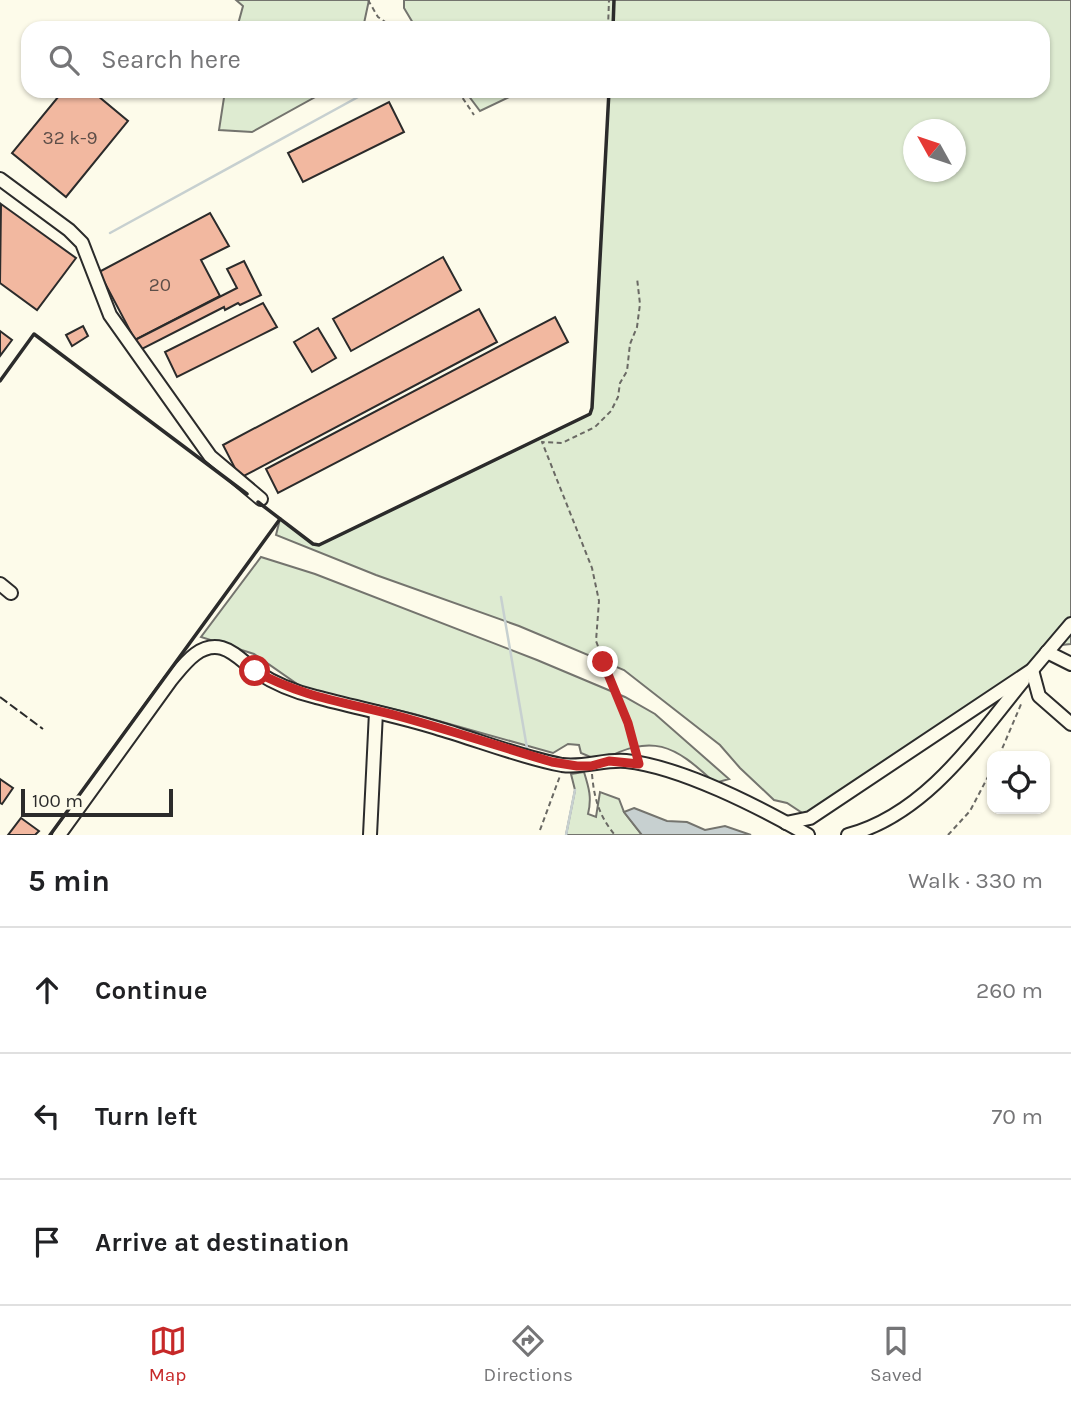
<!DOCTYPE html>
<html lang="en">
<head>
<meta charset="utf-8">
<style>
	body { margin:0; font-family:Karla,sans-serif; background:#f2f2f2; color:#202124 }
	.controls { position:absolute; right:21px; bottom:21px; display:grid; overflow:hidden; border-radius:14px; box-shadow:0 2px 5px #0004 }
	.controls button { width:63px; height:63px; display:grid; place-items:center; padding:0; border:0; border-bottom:2px solid #e0e0e0; background:#fff; color:#202124; font:35px sans-serif }
	.compass { position:absolute; left:903px; top:119px; width:63px; height:63px; border-radius:50%; background:#fff; box-shadow:0 2px 5px #0004; rotate:310deg }
	.scale { position:absolute; left:21px; bottom:18px; width:152px; box-sizing:border-box; padding-left:7px; border:4px solid #2b2b2b; border-top:0; font-size:19px; line-height:24px; white-space:nowrap; color:#2b2b2b; -webkit-text-stroke:5px #fdfbea; paint-order:stroke }
	.stop { position:absolute; width:21px; height:21px; margin:-16px; border:5px solid #c62828; border-radius:50%; background:#fff }
	.stop.end { background:#c62828; border-color:#fff; box-shadow:0 2px 7px #0008 }
	.list { margin:0; padding:0; list-style:none }
	h2 { display:flex; justify-content:space-between; align-items:center; height:91px; margin:0; padding:0 28px; font-size:30px }
	h2 small { font-size:23px; font-weight:400; color:#757577 }
	.list li { display:grid; grid-template-columns:46px 1fr auto; gap:21px; align-items:center; box-sizing:border-box; height:126px; padding:0 28px; border-top:2px solid #e0e0e0 }
	.list b { display:block; font-size:26px; white-space:nowrap }
	.list em { font-size:23px; font-style:normal; color:#757577 }
	.icon { flex:none; width:38px; height:38px; fill:none; stroke:currentColor; stroke-width:2; stroke-linecap:round; stroke-linejoin:round }
	.map { position:relative; flex:none; width:1071px; height:835px; overflow:hidden }
	.search { position:absolute; background:#fff; box-shadow:0 2px 5px #0004; left:21px; right:21px; top:21px; height:77px; display:flex; align-items:center; gap:18px; box-sizing:border-box; padding:0 24px; border-radius:21px; color:#757577; font-size:26px }
	.sheet { height:469px; background:#fff }
	nav { display:flex; justify-content:space-around; align-items:center; box-sizing:border-box; height:98px; border-top:2px solid #e0e0e0; background:#fff; font-size:19px; color:#757577 }
	nav a { display:grid; justify-items:center; gap:4px }
	nav .on { color:#c62828 }
	.map>svg:first-child { display:block }
	.green { fill:#deebd1; stroke:#74746e; stroke-width:2; fill-rule:evenodd }
	.water { fill:#c7d0d0; stroke:#74746e; stroke-width:2 }
	.lines { fill:none; stroke-linecap:round; stroke-linejoin:round }
	.stream { stroke:#c7d0d0; stroke-width:2.5 }
	.building { fill:#f2b8a0; stroke:#2b2b2b; stroke-width:2 }
	.minor-casing { stroke:#2b2b2b; stroke-width:16 }
	.path { stroke:#6a6964; stroke-width:2; stroke-dasharray:5 3.5; stroke-linecap:butt }
	.minor { stroke:#fdfbea; stroke-width:12 }
	.fence { stroke:#2b2b2b; stroke-width:2; stroke-dasharray:9 3.5; stroke-linecap:butt }
	.wall { stroke:#2b2b2b; stroke-width:3.5 }
	.route { stroke:#c62828; stroke-width:9 }
	.labels { text-anchor:middle; stroke-width:5; stroke-linejoin:round; paint-order:stroke }
	.number-label { font-size:19px; fill:#5d4e48 }
</style>
</head>
<body>
<div class="map">
<svg width="1071" height="835" viewBox="0 0 1071 835">
	<rect width="100%" height="100%" fill="#fdfbea"/>
	<!-- green -->
	<g class="green">
		<polygon points="236,0 369,0 363,28 237,28 243,6"/>
		<path d="M404 0H1071V644L1052 646 1031 670 810 818 787 803 774 800 740 768 720 745 624 670 519 626 376 575 276 535 280 519 313 544 319 545 590 414 592 408 609 91H1043V28H416L404 8ZM914 130H956V172H914Z"/>
		<polygon points="225,91 326,91 252,132 219,130"/>
		<polygon points="465,91 522,91 480,111"/>
		<path d="M261 557 315 574 537 660 625 697 655 714 729 779 715 783C673 744 653 733 600 761L581 753 579 745 568 744 553 753 414 714 303 688 254 654 201 637Z"/>
		<path d="M584 772C589 788 592 798 588 814L596 817 600 792 619 799 624 812 642 835H566L575 790 571 774Z"/>
	</g>
	<!-- water -->
	<polygon class="water" points="634,808 667,821 687,822 705,830 725,826 751,835 642,835 624,812"/>
	<g class="lines">
		<!-- stream -->
		<g class="stream">
			<polyline points="110,233 369,91"/>
			<polyline points="501,597 527,748"/>
			<polyline points="566,835 575,790"/>
		</g>
	</g>
	<!-- building -->
	<g class="building">
		<polygon points="63,91 92,91 128,121 66,197 12,153"/>
		<polygon points="389,102 404,132 303,182 288,153"/>
		<polygon points="1,204 76,258 37,310 0,283"/>
		<polygon points="210,213 229,246 201,260 220,296 135,340 99,272"/>
		<polygon points="443,257 461,290 351,351 333,319"/>
		<polygon points="244,261 261,295 240,305 238,303 225,310 224,307 140,350 135,340 237,288 227,269"/>
		<polygon points="263,303 277,327 177,377 165,352"/>
		<polygon points="479,309 497,342 240,478 223,445"/>
		<polygon points="555,317 568,342 278,493 266,469"/>
		<polygon points="83,326 88,336 72,346 66,335"/>
		<polygon points="318,328 336,358 312,372 294,342"/>
		<polygon points="0,331 12,340 0,356"/>
		<polygon points="0,779 13,788 2,804 0,803"/>
		<polygon points="21,818 39,831 35,835 8,835"/>
	</g>
	<g class="lines">
		<!-- minor casing -->
		<g class="minor-casing">
			<g id="minor">
				<polyline points="0,179 69,230 82,243 110,315 210,456 261,499"/>
				<polyline points="0,584 11,593"/>
				<polyline points="1047,652 1071,664"/>
				<polyline points="1032,670 1039,696 1071,724"/>
				<polyline points="786,823 810,818 1032,670 1071,624"/>
				<path d="M59 835 171 680C183 666 199 642 222 648 236 652 246 665 257 672 275 684 295 692 316 697 357 708 399 716 440 729 478 740 523 758 562 765 585 768 604 759 626 761 681 767 759 807 808 835"/>
				<polyline points="370,835 376,712"/>
				<path d="M848 835C926 814 975 740 1023 681"/>
			</g>
		</g>
		<!-- path -->
		<g class="path">
			<polyline points="368,0 378,17 394,28"/>
			<polyline points="608,28 609,0"/>
			<polyline points="458,91 474,115"/>
			<polyline points="635,750 628,723 596,641 599,601 592,568 542,442 562,443 595,427 611,411 618,397 620,383 627,371 630,344 637,327 640,304 637,278"/>
			<polyline points="999,756 1022,702"/>
			<path d="M592 774C594 798 599 816 615 835"/>
			<polyline points="540,830 560,776"/>
			<polyline points="948,835 970,811 992,769"/>
		</g>
		<!-- minor -->
		<use href="#minor" class="minor"/>
		<!-- fence -->
		<polyline class="fence" points="0,697 43,729"/>
		<!-- wall -->
		<g class="wall">
			<polyline points="613,28 614,0"/>
			<polyline points="0,381 34,334 247,494"/>
			<polyline points="258,502 313,544 319,545 590,414 592,408 609,91"/>
			<polyline points="50,835 280,519"/>
		</g>
	</g>
	<g class="lines">
		<!-- route -->
		<path class="route" d="M255 671C300 697 349 703 398 716 449 730 501 747 552 762L577 766H591L609 761 639 764 628 723 603 662"/>
	</g>
	<g class="labels">
		<!-- number labels -->
		<g class="number-label">
			<text x="70" y="144">32 k-9</text>
			<text x="160" y="291">20</text>
		</g>
	</g>
</svg>
<div class="controls">
<button><svg class="icon" aria-label="locate" viewBox="0 0 24 24"><circle cx="12" cy="12" r="6"/><path d="M12 2v4M12 18v4M2 12h4M18 12h4"/></svg></button>
</div>
<svg class="compass" viewBox="-18 -18 36 36"><path d="M0-13l5 13h-10z" fill="#e53935"/><path d="M0 13l5-13h-10z" fill="#757577"/></svg>
<div class="scale">100 m</div>
<div class="stop" style="left:255px;top:671px"></div>
<div class="stop end" style="left:603px;top:662px"></div>
<div class="search"><svg class="icon" aria-label="search" viewBox="0 0 24 24"><circle cx="10" cy="10" r="6"/><path d="M15 15l6 6"/></svg>Search here</div>
</div>
<section class="sheet">
<h2>5 min<small>Walk · 330 m</small></h2>
<ul class="list">
<li><svg class="icon" aria-label="ahead" viewBox="0 0 24 24"><path d="M12 20V5M6 11l6-6 6 6"/></svg><div><b>Continue</b></div><em>260 m</em></li>
<li><svg class="icon" aria-label="left" viewBox="0 0 24 24"><path d="M17 20v-9H6M10 6l-5 5 5 5"/></svg><div><b>Turn left</b></div><em>70 m</em></li>
<li><svg class="icon" aria-label="arrive" viewBox="0 0 24 24"><path d="M6 21V4h12l-3 4 3 4H6"/></svg><div><b>Arrive at destination</b></div></li>
</ul>
</section>
<nav>
<a class="on"><svg class="icon" aria-label="map" viewBox="0 0 24 24"><path d="M3 6l6-2 6 2 6-2v14l-6 2-6-2-6 2zM9 4v14M15 6v14"/></svg>Map</a>
<a><svg class="icon" aria-label="directions" viewBox="0 0 24 24"><path d="M12 3l9 9-9 9-9-9zM9 14v-3h6M13 9l2 2-2 2"/></svg>Directions</a>
<a><svg class="icon" aria-label="saved" viewBox="0 0 24 24"><path d="M7 4h10v16l-5-4-5 4z"/></svg>Saved</a>
</nav>
</body>
</html>
